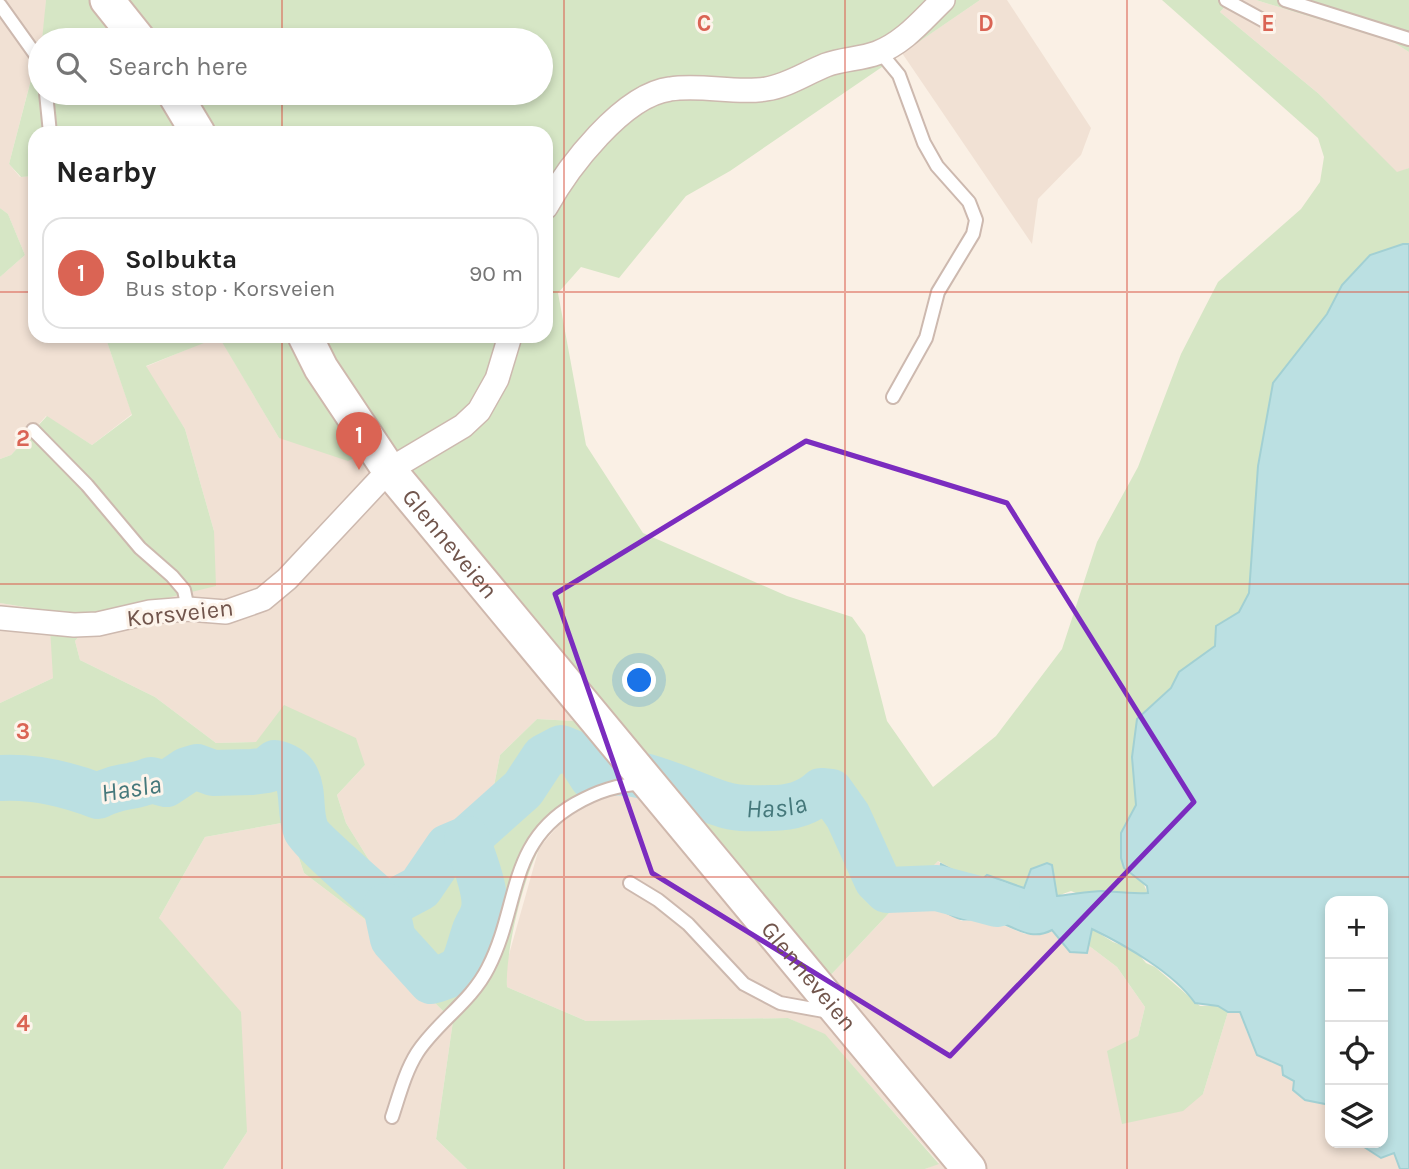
<!DOCTYPE html>
<html lang="en">
<head>
<meta charset="utf-8">
<style>
	body { margin:0; font-family:Karla,sans-serif; background:#f2f2f2; color:#222 }
	.controls { position:absolute; right:21px; bottom:21px; display:grid; overflow:hidden; border-radius:14px; box-shadow:0 4px 10px #0003 }
	.controls button { width:63px; height:63px; display:grid; place-items:center; padding:0; border:0; border-bottom:2px solid #e0e0e0; background:#fff; color:#222; font:35px sans-serif }
	.you { position:absolute; left:640px; top:681px; width:24px; height:24px; margin:-18px; border:5px solid #fff; border-radius:50%; background:#1a73e8; box-shadow:0 0 0 10px #1a73e833 }
	.badge { display:grid; place-items:center; width:46px; height:46px; border-radius:50%; background:#da6454; color:#fff; font-size:23px; font-weight:700 }
	.pin { position:absolute; translate:-50% -58px; filter:drop-shadow(0 2px 4px #0008) }
	.pin::after { content:''; position:absolute; top:37px; width:24px; height:21px; background:inherit; clip-path:polygon(0 0,100% 0,50% 100%) }
	.list { margin:0; padding:0; list-style:none }
	h2 { display:flex; justify-content:space-between; align-items:center; height:91px; margin:0; padding:0 28px; font-size:30px }
	h2 small { font-size:23px; font-weight:400; color:#767676 }
	.list li { display:grid; grid-template-columns:46px 1fr auto; gap:21px; align-items:center; box-sizing:border-box; height:112px; margin:0 14px 14px; padding:0 14px; border:2px solid #e0e0e0; border-radius:21px }
	.list b { display:block; font-size:26px; white-space:nowrap }
	.list p { margin:0; font-size:23px; white-space:nowrap; color:#767676 }
	.list em { font-size:23px; font-style:normal; color:#767676 }
	.icon { flex:none; width:38px; height:38px; fill:none; stroke:currentColor; stroke-width:2; stroke-linecap:round; stroke-linejoin:round }
	.map { position:relative; flex:none; width:1409px; height:1169px; overflow:hidden }
	.search { position:absolute; background:#fff; box-shadow:0 4px 10px #0003; left:28px; top:28px; width:525px; height:77px; display:flex; align-items:center; gap:18px; box-sizing:border-box; padding:0 24px; border-radius:38px; color:#767676; font-size:26px }
	.panel { position:absolute; background:#fff; box-shadow:0 4px 10px #0003; left:28px; top:126px; width:525px; height:217px; border-radius:21px }
	.map>svg:first-child { display:block }
	.residential { fill:#f1e1d4 }
	.green { fill:#d6e6c5 }
	.water { fill:#bbe0e2; stroke:#a2d0d3; stroke-width:2 }
	.lines { fill:none; stroke-linecap:round; stroke-linejoin:round }
	.river { stroke:#bbe0e2; stroke-width:46 }
	.service-casing { stroke:#cdb9af; stroke-width:16 }
	.minor-casing { stroke:#cdb9af; stroke-width:26 }
	.secondary-casing { stroke:#cfb8ad; stroke-width:37 }
	.service { stroke:#fff; stroke-width:12 }
	.minor { stroke:#fff; stroke-width:23 }
	.secondary { stroke:#fff; stroke-width:33 }
	.marked { fill:none; stroke:#7b2cbf; stroke-width:5; stroke-linejoin:round }
	.grid { fill:none; stroke:#da6454; stroke-width:2; stroke-opacity:0.55 }
	.labels { text-anchor:middle; stroke-width:6; stroke-linejoin:round; paint-order:stroke }
	.street-label { font-size:24px; fill:#71554c; stroke:#fdf4eb }
	.water-label { font-size:26px; font-style:italic; fill:#45787b; stroke:#fdf4eb }
	.grid-label { font-size:23px; text-anchor:middle; font-weight:bold; fill:#da6454; stroke:#fdf4eb; stroke-width:6; stroke-linejoin:round; paint-order:stroke }
</style>
</head>
<body>
<div class="map">
<svg width="1409" height="1169" viewBox="0 0 1409 1169">
	<rect width="100%" height="100%" fill="#faf0e5"/>
	<!-- residential -->
	<g class="residential">
		<polygon points="0,0 46,0 45,25 9,164 20,177 35,176 35,336 105,336 132,414 92,445 46,416 11,455 0,459 0,277 25,255 8,214 0,208"/>
		<polygon points="980,0 1007,0 1091,128 1081,155 1038,199 1032,244 902,53"/>
		<polygon points="1231,0 1256,0 1393,42 1409,52 1409,168 1397,173 1319,94 1220,12"/>
		<polygon points="219,336 279,438 382,444 400,456 827,979 938,861 941,864 941,875 937,888 961,921 990,920 1025,934 1052,930 1060,941 1087,953 1088,945 1117,967 1145,1007 1138,1036 1203,1094 1228,1012 1238,1010 1246,1022 1246,1030 1257,1055 1282,1066 1286,1076 1294,1081 1293,1090 1305,1099 1330,1105 1330,1143 1358,1143 1381,1158 1395,1153 1400,1169 925,1169 939,1163 825,1035 788,1018 586,1021 507,987 506,965 539,848 577,804 574,721 537,719 500,755 493,791 413,876 387,889 346,823 337,795 365,765 256,742 216,743 155,697 80,660 75,641 97,615 214,531 185,429 145,367"/>
		<polygon points="0,603 49,611 54,664 53,678 0,703"/>
		<polygon points="287,822 304,873 370,923 427,995 453,1021 436,1139 467,1169 223,1169 247,1132 159,918 205,837"/>
	</g>
	<!-- green -->
	<g class="green">
		<path d="M46 0H980L730 171 686 196 619 278 581 267 558 293 586 445 643 533 787 596 852 617 865 635 887 721 933 787 996 736 1062 649 1097 542 1138 467 1181 354 1218 282 1301 209 1320 182 1324 157 1318 138 1162 0H1231L1220 12 1319 94 1397 172 1409 168V244L1370 255 1342 285 1327 314 1273 383 1258 466 1249 593 1239 612 1216 626 1215 646 1179 672 1171 688 1137 719 1132 757 1136 805 1121 833 1148 894H1116L1099 891 1081 895 1071 891 1057 896 1054 882 1028 875 1025 888 987 875 978 883 938 861 827 979 400 456 382 444 348 461 279 438 219 337 146 366 185 429 214 531 216 586 97 615 75 641 80 660 155 697 216 743 256 742 284 705 356 738 365 765 337 795 346 823 387 889 413 876 493 791 500 755 537 719 574 721 616 772C591 793 553 821 539 849 523 879 505 953 507 987L586 1021 788 1018 825 1034 939 1164 925 1169H467L436 1139 453 1021 427 995 370 923 304 873 287 822 205 837 159 918 241 1012 247 1132 223 1169H0V703L53 678 49 611 0 603V459L11 455 47 416 92 445 132 415 105 336H546V133H35V176L21 177 9 164 40 45V93H541V40H42Z"/>
		<polygon points="1256,0 1409,0 1409,52 1393,42"/>
		<polygon points="0,208 8,214 25,255 0,277"/>
		<polygon points="1092,929 1113,942 1135,950 1146,963 1155,967 1200,1006 1218,1006 1228,1012 1203,1094 1183,1111 1122,1124 1107,1051 1138,1036 1145,1007 1117,967 1088,945"/>
	</g>
	<!-- water -->
	<path class="water" d="M1403 244H1409V1169H1400L1394 1153 1381 1158 1358 1143H1383V901H1330V1105L1305 1100 1293 1090 1294 1081 1283 1075 1282 1066 1257 1055 1240 1012H1228L1218 1006 1195 1003C1174 973 1125 945 1092 929L1087 953 1070 952 1052 930C1028 943 1012 923 990 920 966 916 969 926 943 911L937 888 941 864 978 883 987 875 1024 888 1031 869 1047 863 1052 865 1057 896C1069 895 1091 891 1102 891 1117 892 1132 894 1148 893L1147 886 1124 868 1121 858V833L1136 805 1132 757 1137 719 1171 688 1179 672 1215 646 1216 626 1239 612 1249 593 1258 466 1273 383 1327 314 1342 285 1370 255Z"/>
	<g class="lines">
		<!-- river -->
		<g class="river">
			<path id="s1" d="M0 778C34 776 67 784 98 796 120 784 130 789 151 780L166 784 187 770 197 767 213 773 252 772 267 770 275 763C311 771 296 805 306 830 311 841 373 894 386 906L420 888 448 847 467 839 523 789 544 757 561 748 578 755 592 777C634 761 682 792 722 804 739 810 755 808 771 808 790 808 807 804 821 791L831 792 848 816 877 880 887 890 937 888 997 904"/>
			<path d="M386 906 393 939 431 981C468 970 463 966 474 933 476 926 481 920 483 913 489 895 473 858 467 839"/>
		</g>
		<!-- service casing -->
		<g class="service-casing">
			<g id="service">
				<polyline points="1226,0 1268,23"/>
				<polyline points="1285,0 1409,39"/>
				<polyline points="0,5 40,61"/>
				<polyline points="880,52 899,75 924,143 937,166 969,202 976,220 973,234 938,292 926,338 893,397"/>
				<polyline points="46,93 50,133"/>
				<polyline points="33,430 87,485 140,548 172,576 184,590 188,609"/>
				<polyline points="630,883 658,900 688,924 744,984 780,1003 824,1011 828,1006"/>
				<path d="M392 1117C399 1096 405 1072 417 1053 437 1022 471 1002 488 968 520 906 507 843 575 804 598 791 617 785 644 783"/>
			</g>
		</g>
		<!-- minor casing -->
		<g class="minor-casing">
			<g id="minor">
				<path d="M546 207C568 167 623 95 670 89 702 84 735 94 766 89 787 86 806 73 826 65 842 59 861 59 877 53 905 42 922 20 943 0"/>
				<polyline points="0,618 74,625 98,624 150,612 188,609 226,612 263,599 287,579 389,470 463,426 479,411 497,379 510,336"/>
			</g>
		</g>
		<!-- secondary casing -->
		<g class="secondary-casing">
			<g id="secondary">
				<polyline points="107,0 139,40"/>
				<polyline points="174,93 198,133"/>
				<path id="s2" d="M305 336 321 368 389 470 969 1169"/>
			</g>
		</g>
		<!-- service -->
		<use href="#service" class="service"/>
		<!-- minor -->
		<use href="#minor" class="minor"/>
		<!-- secondary -->
		<use href="#secondary" class="secondary"/>
	</g>
	<!-- marked area -->
	<path class="marked" d="M806 441 1007 503 1194 802 950 1056 652 873 555 594Z"/>
	<!-- grid -->
	<path class="grid" d="M282 0V40M564 0V1169M845 0V1169M1127 0V1169M282 93V133M0 292H35M546 292H1409M282 336V1169M0 584H1409M0 877H1409"/>
	<g class="labels">
		<!-- street labels -->
		<g class="street-label">
			<text dy="8" stroke="none"><textPath href="#s2" startOffset="254">Glenneveien</textPath></text>
			<text transform="translate(180 613) rotate(-6)" y="8">Korsveien</text>
			<text dy="8" stroke="none"><textPath href="#s2" startOffset="816">Glenneveien</textPath></text>
		</g>
		<!-- water labels -->
		<g class="water-label">
			<text transform="translate(131 788) rotate(-9)" y="9">Hasla</text>
			<text dy="9" stroke="none"><textPath href="#s1" startOffset="956">Hasla</textPath></text>
		</g>
	</g>
	<g class="grid-label">
		<text x="704" y="31">C</text>
		<text x="986" y="31">D</text>
		<text x="1268" y="31">E</text>
		<text x="23" y="446">2</text>
		<text x="23" y="739">3</text>
		<text x="23" y="1031">4</text>
	</g>
</svg>
<div class="controls">
<button>+</button>
<button>−</button>
<button><svg class="icon" aria-label="locate" viewBox="0 0 24 24"><circle cx="12" cy="12" r="6"/><path d="M12 2v4M12 18v4M2 12h4M18 12h4"/></svg></button>
<button><svg class="icon" aria-label="layers" viewBox="0 0 24 24"><path d="M12 4l9 5-9 5-9-5zM3 14l9 5 9-5"/></svg></button>
</div>
<div class="you"></div>
<div class="pin badge" style="left:359px;top:470px">1</div>
<div class="search"><svg class="icon" aria-label="search" viewBox="0 0 24 24"><circle cx="10" cy="10" r="6"/><path d="M15 15l6 6"/></svg>Search here</div>
<section class="panel">
<h2>Nearby<small></small></h2>
<ul class="list">
<li><span class="badge">1</span><div><b>Solbukta</b><p>Bus stop · Korsveien</p></div><em>90 m</em></li>
</ul>
</section>
</div>
</body>
</html>
